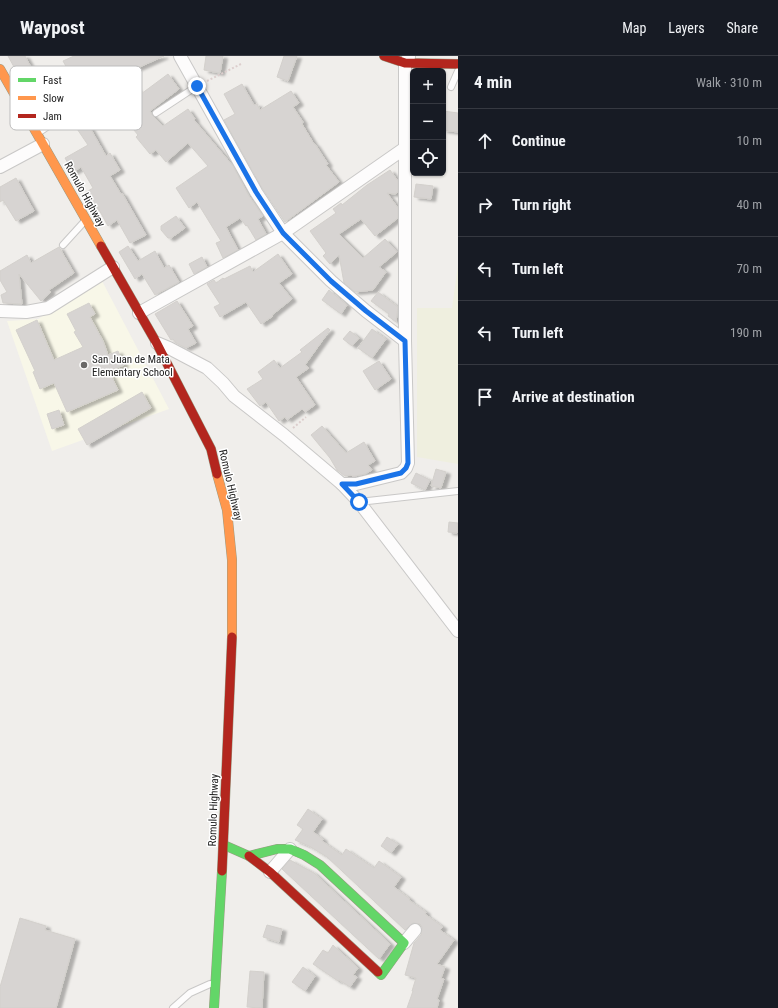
<!DOCTYPE html>
<html lang="en">
<head>
<meta charset="utf-8">
<style>
	body { margin:0; font-family:"Roboto Condensed",sans-serif; background:#20242c; color:#f1f3f6 }
	.controls { position:absolute; right:12px; top:12px; display:grid; overflow:hidden; border-radius:6px; box-shadow:0 1px 3px #0004 }
	.controls button { width:36px; height:36px; display:grid; place-items:center; padding:0; border:0; border-bottom:1px solid #363941; background:#171b24; color:#f1f3f6; font:20px sans-serif }
	.stop { position:absolute; width:12px; height:12px; margin:-9px; border:3px solid #1a73e8; border-radius:50%; background:#fff }
	.stop.end { background:#1a73e8; border-color:#fff; box-shadow:0 1px 4px #0008 }
	.list { margin:0; padding:0; list-style:none }
	h2 { display:flex; justify-content:space-between; align-items:center; height:52px; margin:0; padding:0 16px; font-size:17px }
	h2 small { font-size:13px; font-weight:400; color:#9ea1a6 }
	.list li { display:grid; grid-template-columns:26px 1fr auto; gap:12px; align-items:center; box-sizing:border-box; height:64px; padding:0 16px; border-top:1px solid #363941 }
	.list b { display:block; font-size:15px; white-space:nowrap }
	.list em { font-size:13px; font-style:normal; color:#9ea1a6 }
	.icon { flex:none; width:22px; height:22px; fill:none; stroke:currentColor; stroke-width:2; stroke-linecap:round; stroke-linejoin:round }
	.map { position:relative; flex:none; width:458px; height:952px; overflow:hidden }
	header { display:flex; align-items:center; gap:24px; box-sizing:border-box; height:56px; padding:0 20px; background:#171b24; border-bottom:1px solid #363941 }
	header strong { font-size:19px }
	nav { display:flex; gap:22px; margin-inline-start:auto; font-size:14px }
	main { display:flex }
	aside { flex:1; background:#171b24 }
	.map>svg:first-child { display:block }
	.education { fill:#f8f7e8 }
	.farmland { fill:#efefdf }
	.building { fill:#d7d4d2; stroke:#d3d0cc; filter:url(#shadow) }
	.lines { fill:none; stroke-linecap:round; stroke-linejoin:round }
	.lane-casing { stroke:#c9c8c7; stroke-width:8 }
	.street-casing { stroke:#c9c8c7; stroke-width:14 }
	.fast-casing { stroke:#999a82; stroke-width:10 }
	.slow-casing { stroke:#999a82; stroke-width:10 }
	.jam-casing { stroke:#999a82; stroke-width:10 }
	.path { stroke:#dccecd; stroke-width:2; stroke-dasharray:2 2; stroke-linecap:butt }
	.lane { stroke:#fdfcfc; stroke-width:6 }
	.street { stroke:#fdfcfc; stroke-width:12 }
	.fast { stroke:#63d668; stroke-width:9 }
	.slow { stroke:#ff974d; stroke-width:9 }
	.jam { stroke:#b3261e; stroke-width:9 }
	.route { stroke:#1a73e8; stroke-width:5 }
	.poi-dot { fill:#6a6968; stroke:#fff; stroke-width:1.5 }
	.labels { text-anchor:middle; stroke-width:3; stroke-linejoin:round; paint-order:stroke }
	.street-label { font-size:11px; fill:#222; stroke:#fff }
	.poi-label { font-size:11px; fill:#222; stroke:#fff; text-anchor:start }
	.key { fill:#fff; stroke:#bdbdbd; stroke-width:1 }
	.key-label { font-size:11px; fill:#222 }
</style>
</head>
<body>
<header>
<strong>Waypost</strong>
<nav><a>Map</a><a>Layers</a><a>Share</a></nav>
</header>
<main>
<div class="map">
<svg width="458" height="952" viewBox="0 0 458 952">
	<defs>
		<filter id="shadow"><feDropShadow dx="4.5" dy="2.5" stdDeviation="1" flood-color="#0004"/></filter>
	</defs>
	<rect width="100%" height="100%" fill="#f0eeeb"/>
	<!-- education -->
	<polygon class="education" points="101,223 169,353 52,395 7,265 38,263"/>
	<!-- farmland -->
	<polygon class="farmland" points="458,209 458,408 417,401 417,252 452,252"/>
	<!-- building -->
	<g class="building">
		<polygon points="8,0 25,0 32,13 19,20"/>
		<polygon points="74,0 164,0 124,18 141,38 168,18 179,33 150,55 152,59 163,70 188,53 195,63 194,64 233,110 249,140 263,160 258,163 266,178 256,184 247,169 246,170 240,162 226,171 238,194 223,202 216,187 221,185 197,146 189,152 176,132 208,110 188,87 166,106 156,94 150,98 136,81 138,79 116,52 89,70 106,100 110,97 120,114 110,120 121,138 122,137 146,179 130,187 117,164 108,170 97,150 94,152 85,137 93,132 81,111 73,116 65,102 88,89 69,61 70,58 109,34 94,10 72,21 63,5"/>
		<polygon points="206,0 223,0 220,17 204,14"/>
		<polygon points="284,0 297,0 288,25 277,21"/>
		<polygon points="242,28 254,49 257,48 260,54 291,35 299,47 293,51 303,66 302,68 314,88 315,88 328,108 326,109 339,126 285,166 262,132 224,64 235,58 224,38"/>
		<polygon points="443,55 458,57 458,76 443,74"/>
		<polygon points="390,114 398,125 398,136 395,138 387,137 398,152 398,162 375,180 361,163 339,178 363,202 385,183 397,196 379,211 386,216 373,234 355,236 344,227 339,199 330,208 323,200 326,197 310,175 336,157 333,153 341,147 342,149 367,129"/>
		<polygon points="16,122 34,155 16,165 3,144 0,146 0,131"/>
		<polygon points="416,128 433,130 431,143 414,141"/>
		<polygon points="176,160 185,172 171,182 168,182 161,174 161,170"/>
		<polygon points="128,190 138,205 155,195 164,212 169,209 179,226 155,239 142,218 135,223 119,196"/>
		<polygon points="59,191 74,217 49,234 51,236 41,245 19,218 22,248 3,247 1,239 7,236 0,224 0,215 27,199 31,207"/>
		<polygon points="278,198 292,218 279,227 292,243 272,259 273,260 261,268 246,246 220,261 214,251 220,248 207,228 214,224 216,227 223,222 224,223 250,210 253,216"/>
		<polygon points="202,201 207,211 194,218 189,208"/>
		<polygon points="329,234 347,249 341,258 322,244"/>
		<polygon points="378,236 398,251 396,266 388,260 389,258 371,245"/>
		<polygon points="177,245 193,270 188,273 196,287 186,292 176,287 173,283 171,284 155,258"/>
		<polygon points="89,247 95,258 90,261 103,285 108,299 118,295 124,309 109,315 118,334 67,356 54,327 40,333 33,316 35,315 16,274 37,264 54,304 83,291 74,276 76,275 67,258"/>
		<polygon points="328,272 330,274 305,309 309,312 296,321 315,349 305,356 302,353 287,364 285,361 279,365 266,346 260,350 247,333 263,323 258,316 274,304 280,312 302,296 300,294"/>
		<polygon points="372,273 386,283 372,302 358,292"/>
		<polygon points="350,275 359,282 352,290 343,283"/>
		<polygon points="379,305 391,323 375,334 363,315"/>
		<polygon points="142,336 151,352 87,389 78,373"/>
		<polygon points="59,354 64,369 52,373 47,358"/>
		<polygon points="322,370 346,397 364,386 375,405 368,409 372,414 365,418 355,420 352,420 351,419 345,420 337,414 330,402 311,379"/>
		<polygon points="436,413 446,416 441,432 431,430"/>
		<polygon points="416,417 430,424 425,434 411,427"/>
		<polygon points="449,466 458,467 457,477 448,476"/>
		<polygon points="308,753 322,763 313,776 323,783 322,785 342,799 346,793 374,812 379,805 401,821 394,831 410,843 409,844 426,856 425,858 443,871 440,874 454,884 437,908 445,911 441,922 444,923 437,943 439,944 437,952 407,952 413,935 412,935 416,922 405,919 414,887 421,879 422,871 420,868 413,867 405,874 327,801 309,790 295,784 303,773 297,769"/>
		<polygon points="387,781 398,788 391,797 381,790"/>
		<polygon points="290,804 314,817 390,888 379,903 282,813"/>
		<polygon points="20,862 46,870 45,874 75,883 56,952 0,952 0,931"/>
		<polygon points="267,869 282,873 279,886 263,881"/>
		<polygon points="333,889 358,912 353,919 357,921 350,931 339,924 338,925 313,908 323,894 328,897"/>
		<polygon points="303,911 315,920 305,935 292,926"/>
		<polygon points="250,915 264,916 262,952 247,951"/>
	</g>
	<g class="lines">
		<!-- lane casing -->
		<g class="lane-casing">
			<g id="lane">
				<polyline points="451,31 458,15"/>
				<polyline points="28,56 56,40"/>
				<polyline points="156,57 197,30"/>
				<polyline points="41,75 66,58"/>
				<polyline points="63,189 83,167"/>
				<polyline points="359,446 458,435"/>
				<polyline points="173,952 190,937 210,928"/>
			</g>
		</g>
		<!-- street casing -->
		<g class="street-casing">
			<g id="street">
				<polyline points="180,0 256,136 283,177 331,225 366,255 405,285"/>
				<polyline points="0,111 43,88"/>
				<polyline points="0,255 26,256 48,252 113,211"/>
				<polyline points="139,257 283,177 405,92 405,7 409,1"/>
				<polyline points="157,287 169,292 207,312 223,327 234,340 284,379 342,428 359,446 458,575"/>
				<polyline points="342,428 356,428 401,417 406,412 408,407 405,285 405,92"/>
				<polyline points="270,816 290,793"/>
				<polyline points="404,887 415,874"/>
			</g>
		</g>
		<!-- fast casing -->
		<g class="fast-casing">
			<g id="fast">
				<polyline points="224,789 249,800 277,793 290,793 304,799 320,809 404,887 381,919 378,916"/>
				<polyline points="214,952 222,815"/>
			</g>
		</g>
		<!-- slow casing -->
		<g class="slow-casing">
			<g id="slow">
				<polyline points="0,13 101,190"/>
				<polyline points="217,418 227,454 232,504 232,581"/>
			</g>
		</g>
		<!-- jam casing -->
		<g class="jam-casing">
			<g id="jam">
				<polyline points="384,0 405,7 458,8"/>
				<polyline points="101,190 156,286 211,393 217,418"/>
				<polyline points="249,800 270,816 378,916"/>
				<polyline points="222,815 232,581"/>
			</g>
		</g>
		<!-- path -->
		<g class="path">
			<polyline points="207,25 241,8"/>
			<polyline points="293,372 306,361"/>
		</g>
		<!-- lane -->
		<use href="#lane" class="lane"/>
		<!-- street -->
		<use href="#street" class="street"/>
		<!-- fast -->
		<use href="#fast" class="fast"/>
		<!-- slow -->
		<use href="#slow" class="slow"/>
		<!-- jam -->
		<use href="#jam" class="jam"/>
	</g>
	<g class="lines">
		<!-- route -->
		<polyline class="route" points="197,30 256,136 283,177 331,225 366,255 405,285 408,407 406,412 401,417 356,428 342,428 359,446"/>
	</g>
	<!-- markers -->
	<circle class="poi-dot" cx="84" cy="309" r="4"/>
	<g class="labels">
		<!-- street labels -->
		<g class="street-label">
			<text transform="translate(85 138) rotate(61)" y="4">Romulo Highway</text>
			<text transform="translate(231 429) rotate(77)" y="4">Romulo Highway</text>
			<text transform="translate(213 754) rotate(-88)" y="4">Romulo Highway</text>
		</g>
		<!-- poi labels -->
		<g class="poi-label">
			<text x="92" y="307">San Juan de Mata<tspan x="92" dy="13">Elementary School</tspan></text>
		</g>
	</g>
	<!-- legend -->
	<rect x="10" y="10" width="132" height="64" rx="6" class="key"/>
	<rect x="18" y="22" width="18" height="4" fill="#63d668"/>
	<rect x="18" y="40" width="18" height="4" fill="#ff974d"/>
	<rect x="18" y="58" width="18" height="4" fill="#b3261e"/>
	<g class="key-label">
		<text x="43" y="28">Fast</text>
		<text x="43" y="46">Slow</text>
		<text x="43" y="64">Jam</text>
	</g>
</svg>
<div class="controls">
<button>+</button>
<button>−</button>
<button><svg class="icon" aria-label="locate" viewBox="0 0 24 24"><circle cx="12" cy="12" r="6"/><path d="M12 2v4M12 18v4M2 12h4M18 12h4"/></svg></button>
</div>
<div class="stop" style="left:359px;top:446px"></div>
<div class="stop end" style="left:197px;top:30px"></div>
</div>
<aside>
<h2>4 min<small>Walk · 310 m</small></h2>
<ul class="list">
<li><svg class="icon" aria-label="ahead" viewBox="0 0 24 24"><path d="M12 20V5M6 11l6-6 6 6"/></svg><div><b>Continue</b></div><em>10 m</em></li>
<li><svg class="icon" aria-label="right" viewBox="0 0 24 24"><path d="M7 20v-9h11M14 6l5 5-5 5"/></svg><div><b>Turn right</b></div><em>40 m</em></li>
<li><svg class="icon" aria-label="left" viewBox="0 0 24 24"><path d="M17 20v-9H6M10 6l-5 5 5 5"/></svg><div><b>Turn left</b></div><em>70 m</em></li>
<li><svg class="icon" aria-label="left" viewBox="0 0 24 24"><path d="M17 20v-9H6M10 6l-5 5 5 5"/></svg><div><b>Turn left</b></div><em>190 m</em></li>
<li><svg class="icon" aria-label="arrive" viewBox="0 0 24 24"><path d="M6 21V4h12l-3 4 3 4H6"/></svg><div><b>Arrive at destination</b></div></li>
</ul>
</aside>
</main>
</body>
</html>
